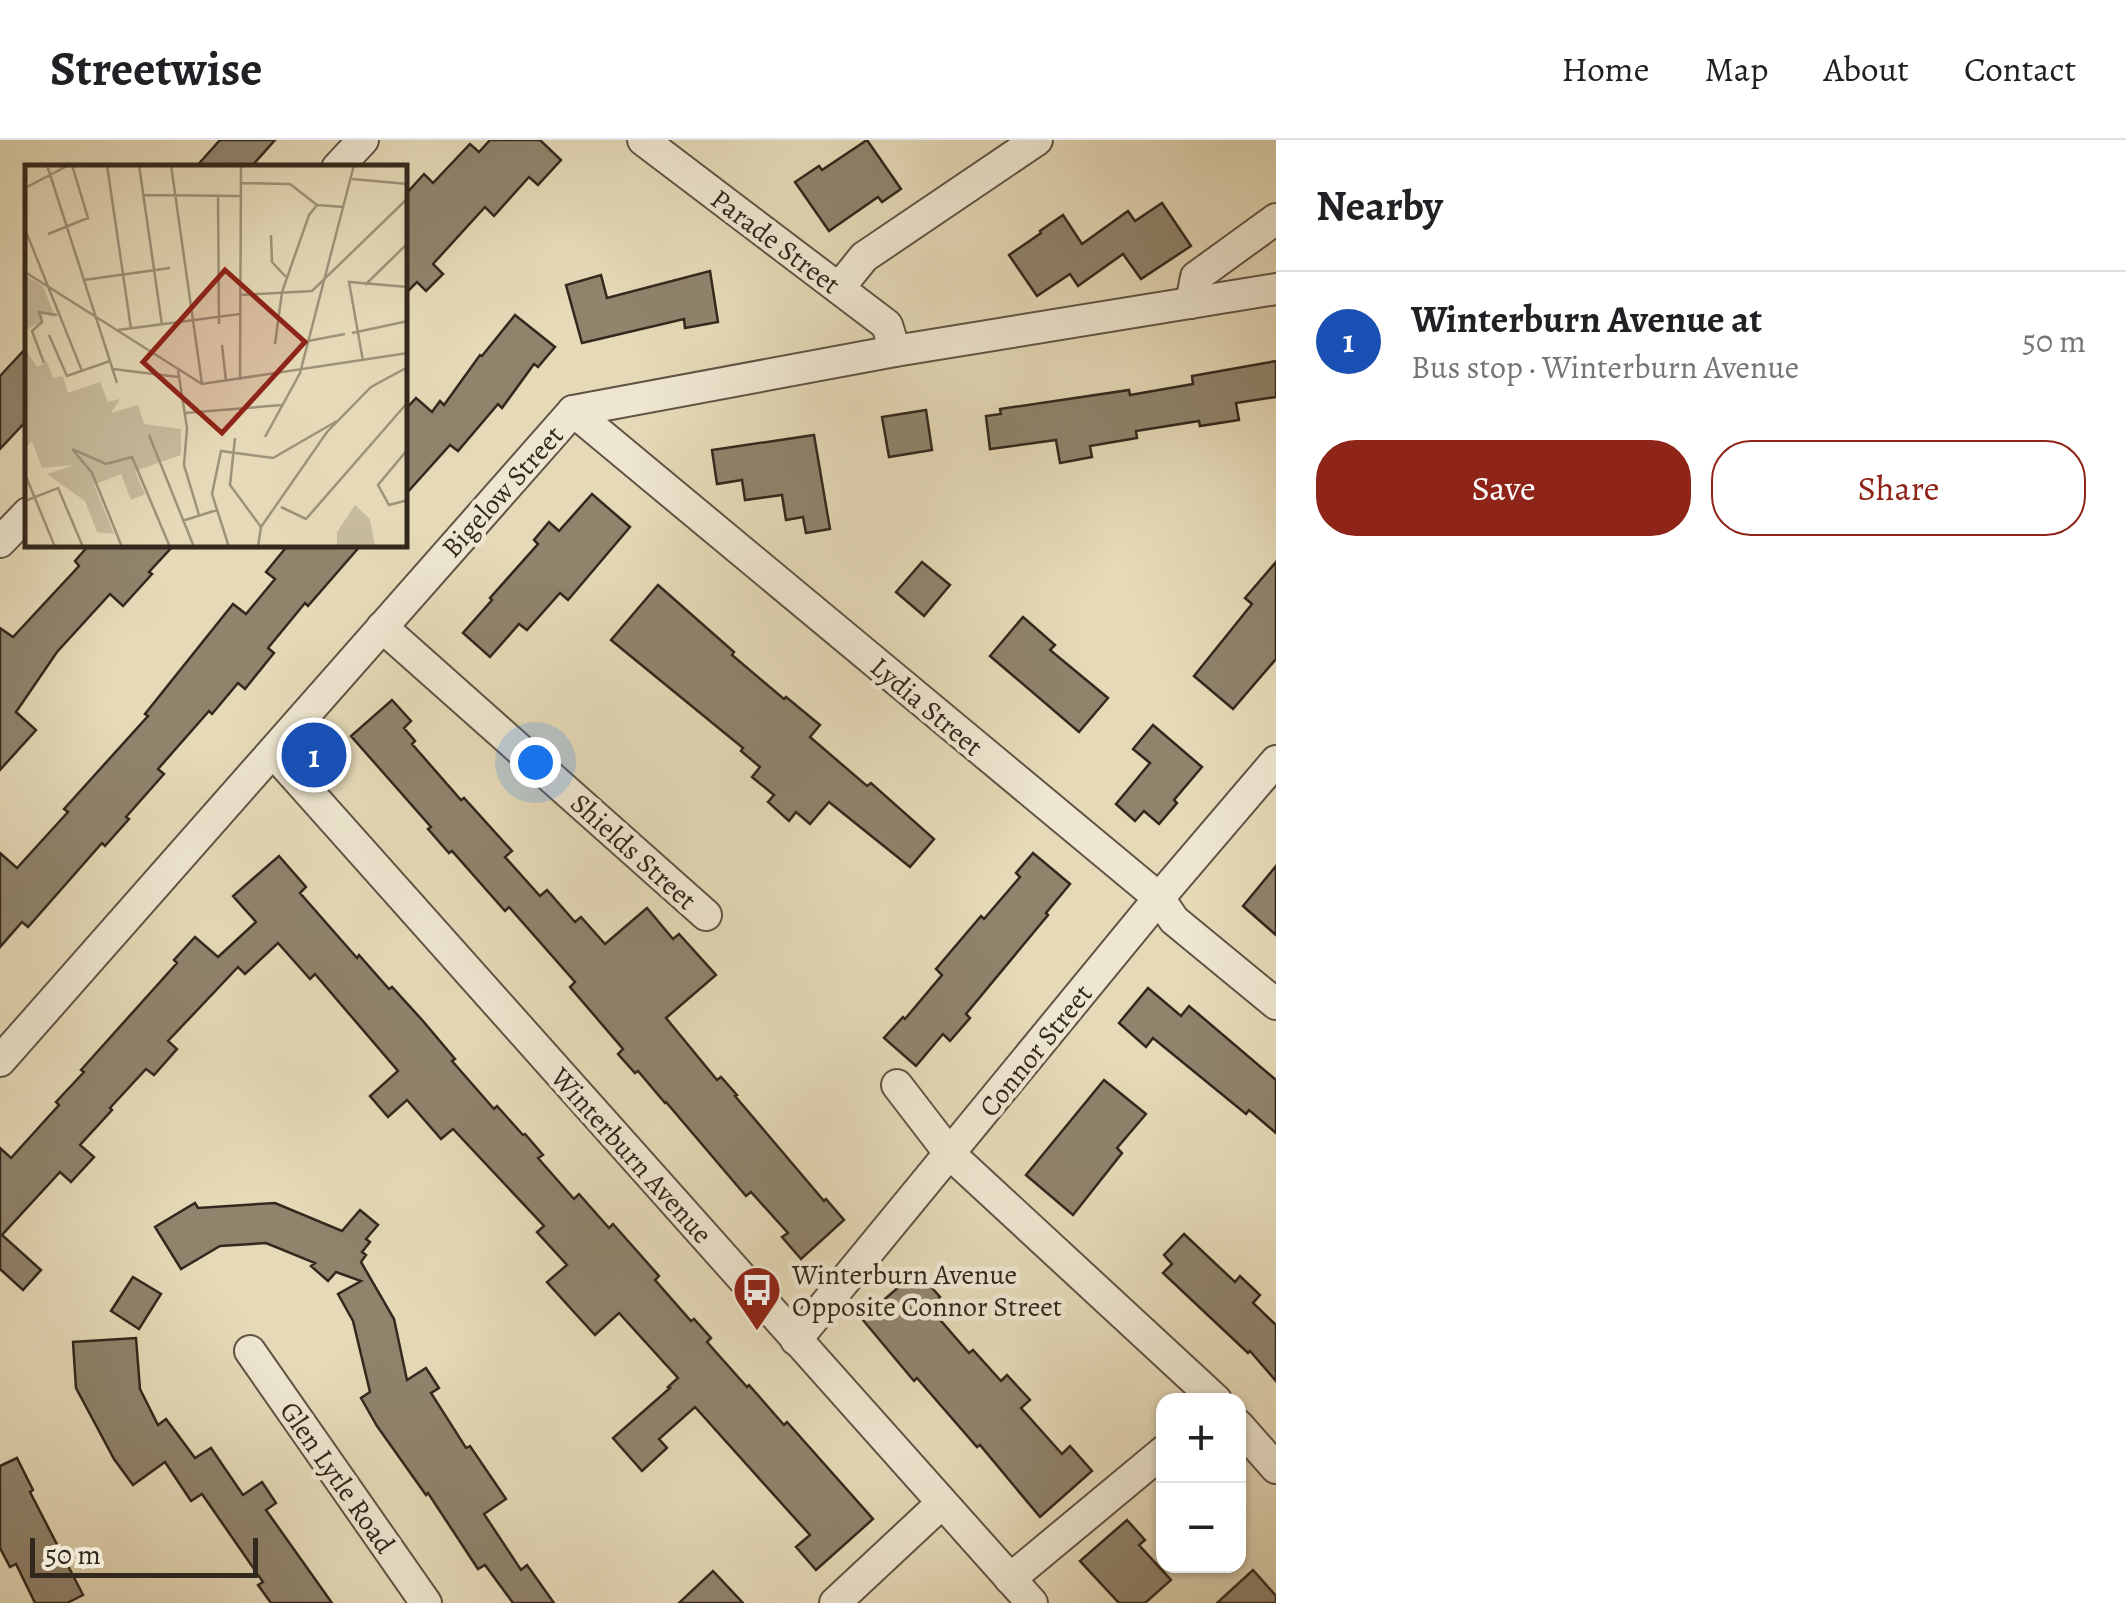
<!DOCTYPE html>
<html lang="en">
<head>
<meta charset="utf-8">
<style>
	body { margin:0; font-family:Alegreya,serif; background:#f6f6f6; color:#202124 }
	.controls { position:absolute; right:30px; bottom:30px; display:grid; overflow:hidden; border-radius:20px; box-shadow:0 2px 8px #0004 }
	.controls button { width:90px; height:90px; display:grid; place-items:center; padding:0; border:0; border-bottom:2px solid #e0e0e0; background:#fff; color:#202124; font:50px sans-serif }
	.scale { position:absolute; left:30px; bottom:25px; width:228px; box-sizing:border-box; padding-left:10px; border:5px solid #33281d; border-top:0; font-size:28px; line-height:35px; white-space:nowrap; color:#33281d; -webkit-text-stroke:8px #eee6d0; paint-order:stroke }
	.you { position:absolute; left:535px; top:622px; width:35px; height:35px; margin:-25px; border:8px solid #fff; border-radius:50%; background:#1a73e8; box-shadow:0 0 0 15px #1a73e833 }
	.badge { display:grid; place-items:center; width:65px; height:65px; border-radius:50%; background:#8f2418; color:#fff; font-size:32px; font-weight:700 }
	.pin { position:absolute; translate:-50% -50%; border:5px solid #fff; box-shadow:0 2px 10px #0006 }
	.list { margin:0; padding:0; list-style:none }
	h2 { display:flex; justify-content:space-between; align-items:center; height:130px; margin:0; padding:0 40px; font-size:42px }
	h2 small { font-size:32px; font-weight:400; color:#757577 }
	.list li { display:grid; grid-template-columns:65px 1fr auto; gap:30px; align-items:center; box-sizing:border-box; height:140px; padding:0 40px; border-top:2px solid #e0e0e0 }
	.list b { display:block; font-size:38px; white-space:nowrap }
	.list p { margin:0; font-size:32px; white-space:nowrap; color:#757577 }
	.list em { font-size:32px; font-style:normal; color:#757577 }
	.actions { display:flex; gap:20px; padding:30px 40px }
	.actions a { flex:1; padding:22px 0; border:2px solid #8f2418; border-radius:40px; text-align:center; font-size:35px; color:#8f2418 }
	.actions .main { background:#8f2418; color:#fff }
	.map { position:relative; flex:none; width:1276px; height:1463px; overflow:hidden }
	header { display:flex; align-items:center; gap:60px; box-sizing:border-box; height:140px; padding:0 50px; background:#fff; border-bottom:2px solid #e0e0e0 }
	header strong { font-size:48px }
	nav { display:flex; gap:55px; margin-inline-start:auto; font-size:35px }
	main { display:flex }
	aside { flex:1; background:#fff }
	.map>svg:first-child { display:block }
	.building { fill:#90846d; stroke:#33281d; stroke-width:2.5 }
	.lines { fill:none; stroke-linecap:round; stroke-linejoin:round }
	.minor-casing { stroke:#605444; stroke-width:34 }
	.minor { stroke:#eee6d0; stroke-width:30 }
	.labels { text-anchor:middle; stroke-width:9; stroke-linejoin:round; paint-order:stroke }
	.street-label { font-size:28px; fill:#33281d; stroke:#eee6d0 }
	.poi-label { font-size:28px; fill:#33281d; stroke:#eee6d0; text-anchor:start }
	.inset-road { fill:none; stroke:#9e9279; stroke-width:2.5 }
	.view { fill:#8f2418; fill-opacity:0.15; stroke:#8f2418; stroke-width:5 }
	.inset-edge { fill:none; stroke:#33281d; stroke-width:5 }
</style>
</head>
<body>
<header>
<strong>Streetwise</strong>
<nav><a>Home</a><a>Map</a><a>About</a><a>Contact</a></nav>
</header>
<main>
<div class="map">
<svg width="1276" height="1463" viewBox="0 0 1276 1463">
	<rect width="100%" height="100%" fill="#e5d9b7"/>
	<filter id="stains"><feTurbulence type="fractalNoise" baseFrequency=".002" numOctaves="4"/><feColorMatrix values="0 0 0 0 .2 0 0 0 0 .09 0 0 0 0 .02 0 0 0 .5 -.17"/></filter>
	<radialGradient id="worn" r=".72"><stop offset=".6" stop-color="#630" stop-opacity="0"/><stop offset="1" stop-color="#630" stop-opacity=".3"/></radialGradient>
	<!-- building -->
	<g class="building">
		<polygon points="220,0 275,0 250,28 195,28"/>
		<polygon points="490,0 540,0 561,20 538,45 529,37 494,76 485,67 433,124 443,134 426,151 417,142 405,154 405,55 424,34 433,43 470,4 479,12"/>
		<polygon points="867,0 901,49 882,62 878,57 829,91 795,42 819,26 822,30"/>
		<polygon points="1162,63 1191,106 1141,139 1123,114 1078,146 1070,134 1037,156 1009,115 1041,93 1040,91 1063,75 1082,104 1128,71 1135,81"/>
		<polygon points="710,131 718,182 685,188 684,179 582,203 566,145 601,135 607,158"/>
		<polygon points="515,175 555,207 538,227 534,224 502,268 498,264 458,311 450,305 405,355 405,270 416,258 432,272 440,261 444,265 480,215 482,216"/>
		<polygon points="28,206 28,279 0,309 0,236"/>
		<polygon points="1276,221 1276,257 1236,263 1239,280 1200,286 1199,281 1136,291 1137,298 1090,306 1092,317 1060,323 1056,300 990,309 986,276 1001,274 1000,269 1129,250 1130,255 1193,244 1192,236"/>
		<polygon points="926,270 932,310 889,317 882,277"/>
		<polygon points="814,295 830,389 806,393 803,377 786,380 782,355 745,360 742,340 717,344 712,310"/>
		<polygon points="592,354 630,387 568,460 560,453 527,490 519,484 490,517 463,493 492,460 490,458 538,404 534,400 549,382 559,391"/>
		<polygon points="89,405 174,405 149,432 152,434 123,466 110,454 57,512 16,572 36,590 0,630 0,488 13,497 79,426 75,421"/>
		<polygon points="288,405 361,405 308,466 305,463 268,508 274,513 245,549 238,543 212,574 209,571 158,629 164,634 126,677 129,679 105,706 102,703 28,787 22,782 0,807 0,713 17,728 68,672 64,669 148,576 145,574 233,464 246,474 275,439 266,432"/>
		<polygon points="922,422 950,445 924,476 896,452"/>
		<polygon points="1276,422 1276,519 1233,569 1194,536 1252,464 1245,458"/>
		<polygon points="658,445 734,512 732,515 784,559 786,557 820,585 810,597 867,646 871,643 934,699 910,727 829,662 810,684 796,672 789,681 768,662 774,655 752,637 760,627 741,611 743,608 611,500"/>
		<polygon points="1023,477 1055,505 1050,510 1108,558 1079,592 990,516"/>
		<polygon points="392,560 411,581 404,588 415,601 412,604 461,660 464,658 512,711 505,717 540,756 547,750 575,782 581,777 605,804 647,768 673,799 679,794 716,835 666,878 717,940 721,937 737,955 735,956 824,1061 826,1059 844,1080 801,1119 782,1097 788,1093 751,1052 746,1056 666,962 665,963 638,931 635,933 618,914 623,909 570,847 575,842 509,767 505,771 452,711 449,713 428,689 431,687 351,596"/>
		<polygon points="1153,585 1202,627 1174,660 1177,663 1159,684 1144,671 1135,681 1116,664 1150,623 1133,609"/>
		<polygon points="1033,713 1070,744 1046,773 1048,775 966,874 970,878 950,901 943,894 916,926 884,898 903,877 905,879 942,835 936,829 981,776 984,779 1020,737 1016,733"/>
		<polygon points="279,716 306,747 300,753 357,818 359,815 389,849 392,847 423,881 455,919 452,921 494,969 497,966 523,995 525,994 543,1015 538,1018 574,1059 579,1054 609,1088 613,1084 659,1136 655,1140 691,1181 694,1179 711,1198 707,1202 747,1247 749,1245 784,1285 787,1282 873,1379 816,1430 796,1407 810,1395 695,1267 659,1299 667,1308 642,1331 613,1298 670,1248 668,1247 678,1238 619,1173 595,1195 573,1171 547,1142 567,1125 537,1092 544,1086 453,989 441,999 407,960 388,977 370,956 398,931 315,834 310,839 278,803 245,834 238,827 168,901 177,909 154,935 146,929 110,968 112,970 80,1005 94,1017 71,1042 60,1032 2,1095 41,1130 23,1150 0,1129 0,1008 11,1018 59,965 56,962 84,932 81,930 177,823 174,820 195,797 218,817 256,782 233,756"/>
		<polygon points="1276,726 1276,795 1243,766"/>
		<polygon points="1148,848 1181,876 1189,866 1276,940 1276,993 1249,970 1246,974 1153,898 1146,907 1119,883"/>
		<polygon points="1104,940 1146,974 1117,1008 1122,1013 1073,1075 1026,1035"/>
		<polygon points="195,1063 198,1068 275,1063 342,1091 360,1070 378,1085 366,1099 370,1102 362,1112 366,1115 361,1122 394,1179 407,1240 426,1228 439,1248 431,1253 466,1308 470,1306 506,1359 484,1374 521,1430 527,1425 554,1463 513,1463 485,1425 478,1429 428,1353 426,1355 377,1286 361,1258 370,1252 353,1181 338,1154 361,1141 336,1132 328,1141 311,1126 315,1123 266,1103 220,1106 181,1129 155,1087"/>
		<polygon points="1184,1094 1235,1142 1240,1136 1260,1155 1253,1163 1276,1185 1276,1241 1250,1211 1248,1213 1163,1133 1172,1124 1164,1115"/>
		<polygon points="917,1131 940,1157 929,1167 969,1213 973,1210 1001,1241 1007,1235 1030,1260 1021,1268 1062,1314 1070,1306 1092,1331 1040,1377 980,1305 977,1307 917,1238 914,1241 862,1179"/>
		<polygon points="133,1137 161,1154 139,1189 111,1171"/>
		<polygon points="136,1198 140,1249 158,1285 166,1279 195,1318 211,1308 243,1355 262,1342 276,1363 266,1370 332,1463 271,1463 258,1445 263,1442 202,1354 191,1361 165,1322 133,1345 114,1319 76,1248 73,1202"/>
		<polygon points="17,1318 33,1350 30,1352 83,1455 67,1463 35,1463 16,1424 10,1427 0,1408 0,1326"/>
		<polygon points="1127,1380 1145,1400 1139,1405 1171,1440 1145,1463 1119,1463 1080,1421"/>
		<polygon points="1253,1430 1276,1456 1276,1463 1217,1463"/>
		<polygon points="713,1431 743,1463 679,1463"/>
	</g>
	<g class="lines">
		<!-- minor casing -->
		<g class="minor-casing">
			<g id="minor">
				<polyline points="643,0 887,185 895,211"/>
				<polyline points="337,28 363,0"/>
				<polyline points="839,148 864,117 1037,0"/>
				<polyline points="1191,163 1196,137 1276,79"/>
				<polyline points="573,271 1159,758 1174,780 1276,864"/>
				<polyline points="0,402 28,373"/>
				<polyline points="382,487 706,775"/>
				<polyline points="273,612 1032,1463"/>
				<polyline points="0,921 573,271 895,211 1276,149"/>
				<polyline points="897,945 950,1014 1216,1260"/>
				<polyline points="796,1200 1159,758 1276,621"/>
				<polyline points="250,1211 426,1463"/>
				<polyline points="1238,1285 1276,1328"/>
				<polyline points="1010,1439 1164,1311"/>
				<polyline points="835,1463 942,1363"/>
			</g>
		</g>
		<!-- minor -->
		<use href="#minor" class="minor"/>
	</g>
	<!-- icons -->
	<defs>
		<g id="bus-pin" transform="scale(2.5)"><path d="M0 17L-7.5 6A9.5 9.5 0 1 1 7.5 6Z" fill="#8f2418" stroke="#eee6d0"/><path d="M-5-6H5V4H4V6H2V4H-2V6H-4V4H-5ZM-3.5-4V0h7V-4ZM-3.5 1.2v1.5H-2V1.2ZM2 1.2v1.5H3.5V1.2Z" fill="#fff"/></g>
	</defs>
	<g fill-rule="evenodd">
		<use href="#bus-pin" x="757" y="1150"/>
	</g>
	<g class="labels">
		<!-- street labels -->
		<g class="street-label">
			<text transform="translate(776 101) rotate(37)" y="10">Parade Street</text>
			<text transform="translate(502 351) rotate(-48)" y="10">Bigelow Street</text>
			<text transform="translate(927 566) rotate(40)" y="10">Lydia Street</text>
			<text transform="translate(634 711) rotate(42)" y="10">Shields Street</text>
			<text transform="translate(1035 910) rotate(-51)" y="10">Connor Street</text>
			<text transform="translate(632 1015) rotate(48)" y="10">Winterburn Avenue</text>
			<text transform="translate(338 1337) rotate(55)" y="10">Glen Lytle Road</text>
		</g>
		<!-- poi labels -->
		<g class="poi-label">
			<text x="792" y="1144">Winterburn Avenue<tspan x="792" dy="32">Opposite Connor Street</tspan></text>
		</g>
	</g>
	<!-- overview -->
	<g transform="translate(25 25)">
		<rect width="382" height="382" fill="#e5d9b7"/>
		<path d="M330 340 345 354 350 382H312V367Z" fill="#c7bb9d"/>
		<path d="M0 110 18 121 30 152 17 149 18 156 0 165ZM0 184 12 202 22 197 28 213 38 211 43 228 75 217 83 237 95 234 86 248 113 240 119 259 156 264V290L110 306 120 329 106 335 96 309 69 320 89 369 72 367 60 336 22 309 49 300 17 303 7 276 0 284Z" fill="#c7bb9d"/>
		<path class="inset-road" d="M22 0 92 218M82 0 106 164M114 0 137 160M146 0 177 219M327 14 383 19M215 18 265 19 292 40M0 23 44 0M118 30 215 31M193 31 194 159M0 64 57 206M23 69 63 53 47 0M246 70 247 97 262 113M0 107 177 219 383 188M59 115 145 103M340 120 383 78M215 130 287 126 383 33M93 165 215 149M327 168 383 156M24 170 42 211 85 196M283 176 320 169M250 179 257 127 284 50 292 40 319 42M197 180 201 216M338 196 324 117 383 122M19 198 7 166 17 157 14 147 32 150M88 204 153 212M153 205 162 263 159 300 174 350M215 215 216 0M160 248 257 240M124 270 169 382M240 272 275 208 329 0M210 273 205 320 236 362M47 284 81 299 107 292 145 382M47 284 67 308 97 382M383 284 353 320 364 340 383 335M0 309 30 382M0 336 33 323 58 382M256 342 281 354 383 237M157 356 192 345M204 382 187 329 196 286 248 293 312 256M233 382 236 362 302 267 346 222 383 202"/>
		<path class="view" d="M200 105 280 177 197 268 118 197Z"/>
		<rect width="382" height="382" class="inset-edge"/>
	</g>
	<rect width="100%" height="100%" filter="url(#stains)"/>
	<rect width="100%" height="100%" fill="url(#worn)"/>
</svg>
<div class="controls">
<button>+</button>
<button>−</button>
</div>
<div class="scale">50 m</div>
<div class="you"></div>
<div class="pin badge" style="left:314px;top:615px;background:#1a4fb4">1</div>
</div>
<aside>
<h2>Nearby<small></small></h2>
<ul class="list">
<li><span class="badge" style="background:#1a4fb4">1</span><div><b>Winterburn Avenue at</b><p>Bus stop · Winterburn Avenue</p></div><em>50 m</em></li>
</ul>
<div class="actions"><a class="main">Save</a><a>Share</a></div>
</aside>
</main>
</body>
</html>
